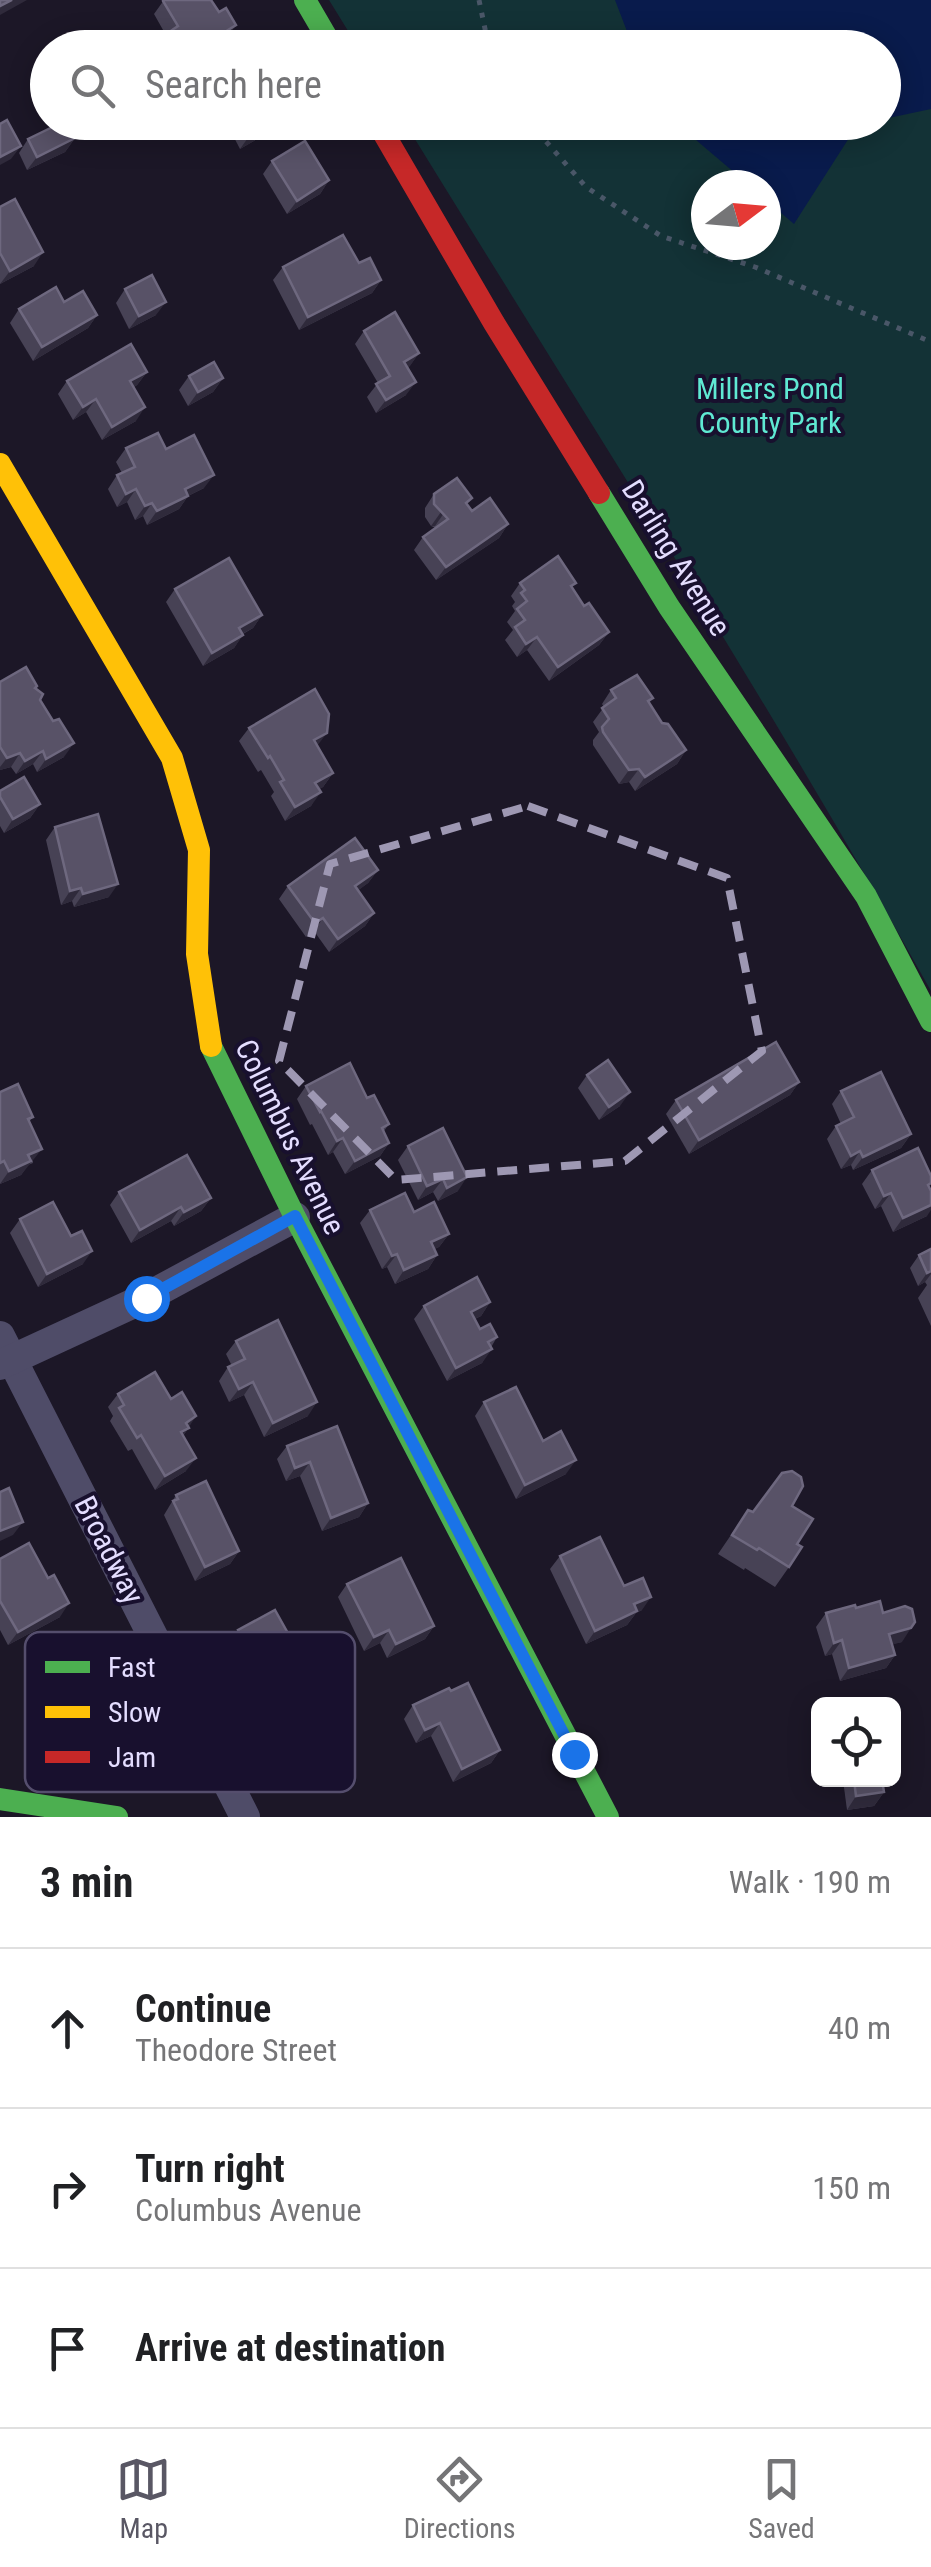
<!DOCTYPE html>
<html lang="en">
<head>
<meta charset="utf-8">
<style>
	body { margin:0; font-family:"Roboto Condensed",sans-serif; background:#f6f6f6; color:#202124 }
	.controls { position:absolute; right:30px; bottom:30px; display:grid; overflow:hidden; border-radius:15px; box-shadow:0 5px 25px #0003 }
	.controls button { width:90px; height:90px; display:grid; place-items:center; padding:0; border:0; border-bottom:2px solid #e0e0e0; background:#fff; color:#202124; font:50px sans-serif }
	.compass { position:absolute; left:691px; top:170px; width:90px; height:90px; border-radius:50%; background:#fff; box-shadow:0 5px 25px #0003; rotate:74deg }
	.stop { position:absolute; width:30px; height:30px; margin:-22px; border:8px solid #1a73e8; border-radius:50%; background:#fff }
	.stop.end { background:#1a73e8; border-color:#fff; box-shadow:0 2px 10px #0008 }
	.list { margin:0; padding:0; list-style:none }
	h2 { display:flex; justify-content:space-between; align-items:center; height:130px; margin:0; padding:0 40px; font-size:42px }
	h2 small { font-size:32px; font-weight:400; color:#757577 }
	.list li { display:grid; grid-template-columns:65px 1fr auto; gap:30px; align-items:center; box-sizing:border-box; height:160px; padding:0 40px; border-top:2px solid #e0e0e0 }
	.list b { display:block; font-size:38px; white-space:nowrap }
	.list p { margin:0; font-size:32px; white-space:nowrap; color:#757577 }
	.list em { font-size:32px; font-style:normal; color:#757577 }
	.icon { flex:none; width:55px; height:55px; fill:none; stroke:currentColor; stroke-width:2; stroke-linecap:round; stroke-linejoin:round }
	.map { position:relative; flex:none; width:931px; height:1817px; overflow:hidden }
	.search { position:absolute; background:#fff; box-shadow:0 5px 25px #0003; left:30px; right:30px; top:30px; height:110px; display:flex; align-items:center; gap:25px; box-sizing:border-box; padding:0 35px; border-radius:55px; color:#757577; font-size:38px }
	.sheet { height:610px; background:#fff }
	nav { display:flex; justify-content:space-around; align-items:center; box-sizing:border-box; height:140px; border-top:2px solid #e0e0e0; background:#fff; font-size:28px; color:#757577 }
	nav a { display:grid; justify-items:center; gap:5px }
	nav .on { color:#595764 }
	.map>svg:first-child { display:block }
	.green { fill:#133236; fill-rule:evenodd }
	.water { fill:#091b4c }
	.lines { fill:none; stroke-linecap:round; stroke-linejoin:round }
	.path { stroke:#4a5768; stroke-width:5; stroke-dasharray:5 8; stroke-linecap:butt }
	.street { stroke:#4f4c68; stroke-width:30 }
	.fast { stroke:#4caf50; stroke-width:22 }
	.slow { stroke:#ffc107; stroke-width:22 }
	.jam { stroke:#c62828; stroke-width:22 }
	.wall { fill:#474255 }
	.shaded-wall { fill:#2f2a3b }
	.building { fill:#585267; stroke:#6e687f; stroke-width:2.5 }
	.route { stroke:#1a73e8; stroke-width:12 }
	.marked { fill:none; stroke:#9e98b3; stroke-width:8; stroke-dasharray:20 12; stroke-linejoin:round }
	.labels { text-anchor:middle; stroke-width:8; stroke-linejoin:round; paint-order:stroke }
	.park-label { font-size:30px; fill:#5fe9d3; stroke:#18102e }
	.street-label { font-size:30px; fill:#e4ddff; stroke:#18102e }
	.key { fill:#18102e; stroke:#554e6d; stroke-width:2.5 }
	.key-label { font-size:28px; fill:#e4ddff }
</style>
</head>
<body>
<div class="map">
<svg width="931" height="1817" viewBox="0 0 931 1817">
	<rect width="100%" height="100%" fill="#1c1727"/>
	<!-- green -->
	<path class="green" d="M329 0H931V991C766 696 582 411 405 123L884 122V48L358 47ZM706 185H766V245H706Z"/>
	<!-- water -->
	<g class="water">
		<polygon points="615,0 931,0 931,109 884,119 884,48 633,47"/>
		<polygon points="676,123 865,123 858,124 794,224 766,200 766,185 749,185"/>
	</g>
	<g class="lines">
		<!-- path -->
		<g class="path">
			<polyline points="479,0 489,48"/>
			<polyline points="529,122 586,187 661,236 755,267 931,342"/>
		</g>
		<!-- street -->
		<g class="street">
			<polyline points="0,1336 245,1817"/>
			<polyline points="0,1365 145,1298 295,1217"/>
		</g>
		<!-- fast -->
		<g class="fast">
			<polyline points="305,0 333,48"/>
			<polyline points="599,493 669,607 866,896 931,1021"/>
			<polyline points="211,1046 295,1217 608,1817"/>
			<polyline points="0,1799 117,1817"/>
		</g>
		<!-- slow -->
		<polyline class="slow" points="0,464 172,758 199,850 197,954 211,1046"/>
		<!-- jam -->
		<polyline class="jam" points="377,122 494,323 599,493"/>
	</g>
	<!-- wall -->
	<g class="wall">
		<polygon points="164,0 227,38 212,48 165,48 163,43 167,37 154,14"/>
		<polygon points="158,122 188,122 164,134"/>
		<polygon points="226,122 278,122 271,131 240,149"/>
		<polygon points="75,138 65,152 27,170 19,153 28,139"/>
		<polygon points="272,161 329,180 320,194 287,214 263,174"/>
		<polygon points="0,207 34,266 0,284"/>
		<polygon points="359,263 381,280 372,293 299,330 273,280 283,267"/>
		<polygon points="125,289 156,315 129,329 116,303"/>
		<polygon points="64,302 97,315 88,328 33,361 10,323 19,309"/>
		<polygon points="364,331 419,353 408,368 406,395 376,413 367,397 378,383 355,344"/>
		<polygon points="147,372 137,385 134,387 136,421 102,440 86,412 73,420 58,394 67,381"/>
		<polygon points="189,376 223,378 213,392 188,406 179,390"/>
		<polygon points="126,448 166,449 204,488 188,496 179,509 147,525 143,516 135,520 127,502 117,507 108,489 117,475 122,473 116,462"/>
		<polygon points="434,494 467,505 472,511 508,524 499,538 436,580 414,550 423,537 436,528 431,526 425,517 425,508"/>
		<polygon points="520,583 572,588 584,606 609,632 599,645 549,681 527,650 517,657 505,640 513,630 507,622 515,611 512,606 515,602 511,596"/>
		<polygon points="175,589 262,615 253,628 243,634 234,648 203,666 166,602"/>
		<polygon points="0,682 36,688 64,757 37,772 33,764 16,774 11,767 0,770"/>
		<polygon points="611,690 653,698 649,703 662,723 686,750 677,764 635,791 629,782 619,784 593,745 593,740 599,732 593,722 604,707 602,704"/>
		<polygon points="249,728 317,746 333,773 323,787 319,789 311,806 285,821 271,796 274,792 261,770 258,772 239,741"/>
		<polygon points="0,791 40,804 30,818 4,833 0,826"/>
		<polygon points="55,827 109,897 74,907 72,901 61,905 46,840"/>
		<polygon points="378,870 368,883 358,890 374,913 365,926 329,952 314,931 306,937 279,899 288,886"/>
		<polygon points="587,1075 620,1106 599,1120 578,1088"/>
		<polygon points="799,1082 790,1095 689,1154 666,1114 676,1100"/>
		<polygon points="306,1086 367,1098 389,1124 384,1131 389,1143 380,1156 345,1174 333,1152 328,1155 312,1124 310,1125 297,1099"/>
		<polygon points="841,1091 911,1134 901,1148 853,1170 851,1165 841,1169 827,1139 836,1126 841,1124 832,1104"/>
		<polygon points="0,1092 33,1117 29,1122 33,1163 28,1165 21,1175 0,1184"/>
		<polygon points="408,1146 458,1191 438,1201 433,1192 418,1200 398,1160"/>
		<polygon points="872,1170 930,1188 927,1216 893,1232 881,1206 875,1209 862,1184"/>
		<polygon points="119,1192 211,1198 201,1211 174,1226 171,1221 131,1243 110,1205"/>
		<polygon points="370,1210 414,1212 449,1234 439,1247 434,1249 437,1255 428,1269 395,1284 387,1267 382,1269 360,1223"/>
		<polygon points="20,1219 83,1264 38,1287 10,1233"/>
		<polygon points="931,1249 931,1326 918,1298 927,1285 925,1282 918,1286 910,1268 919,1255"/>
		<polygon points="490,1302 481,1316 475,1319 480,1329 497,1337 482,1363 447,1381 414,1319 424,1306"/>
		<polygon points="236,1341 308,1416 264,1437 244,1395 229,1402 219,1381 228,1367 232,1366 226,1354"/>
		<polygon points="118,1394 189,1427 183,1436 186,1471 155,1490 132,1449 128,1451 110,1421 113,1416 108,1407"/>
		<polygon points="484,1402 543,1441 566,1474 516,1499 475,1416"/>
		<polygon points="287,1446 368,1503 359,1517 322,1531 300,1476 286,1481 277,1459"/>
		<polygon points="176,1495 239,1551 230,1564 195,1581 164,1515"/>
		<polygon points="792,1506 797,1544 789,1567 775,1587 745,1568 744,1570 718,1554 748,1510 753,1512"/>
		<polygon points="560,1556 624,1586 642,1610 636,1613 627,1625 586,1644 550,1569"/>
		<polygon points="0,1559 60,1617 8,1645 0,1630"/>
		<polygon points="347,1584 434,1626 425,1639 387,1658 380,1643 364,1651 338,1597"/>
		<polygon points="856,1608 883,1613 902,1642 892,1644 895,1655 886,1668 840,1681 832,1654 825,1656 816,1627 826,1613"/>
		<polygon points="238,1630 336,1687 333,1711 325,1716 320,1723 279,1746 269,1726 272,1722 229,1644"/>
		<polygon points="413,1705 500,1750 491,1763 453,1782 431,1736 416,1743 404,1719"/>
		<polygon points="843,1780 882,1780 884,1792 874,1806 847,1810"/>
	</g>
	<!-- shaded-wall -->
	<g class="shaded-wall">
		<polygon points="12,0 27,0 0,15 0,6"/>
		<polygon points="236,25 227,38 212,48 199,48"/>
		<polygon points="172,122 188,122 164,134"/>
		<polygon points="272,122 278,122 271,131 240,149 250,135"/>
		<polygon points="75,138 65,152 27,170 37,157"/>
		<polygon points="21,146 11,159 0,165 0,157"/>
		<polygon points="329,180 320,194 287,214 297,201"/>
		<polygon points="43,252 34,266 0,284 10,271"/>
		<polygon points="381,280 372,293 299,330 308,317"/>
		<polygon points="166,302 156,315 129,329 139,316"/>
		<polygon points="97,315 88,328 33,361 42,347"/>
		<polygon points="419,353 410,366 395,375 404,362"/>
		<polygon points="147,372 137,385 121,395 130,381"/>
		<polygon points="223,378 213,392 188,406 198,392"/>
		<polygon points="416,382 406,395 376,413 386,400"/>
		<polygon points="96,399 86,412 73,420 83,407"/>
		<polygon points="145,407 136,421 102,440 112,427"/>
		<polygon points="214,475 204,488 188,496 179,509 147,525 157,511 185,489"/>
		<polygon points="136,489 127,502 117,507 126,494"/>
		<polygon points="152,503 143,516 135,520 145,506"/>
		<polygon points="441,512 444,513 435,526 431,526"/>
		<polygon points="508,524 499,538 436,580 446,567"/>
		<polygon points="262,615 253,628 229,641 239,628"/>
		<polygon points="609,632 599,645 549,681 558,667"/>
		<polygon points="243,635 234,648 203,666 212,653"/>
		<polygon points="537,637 527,650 517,657 526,644"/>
		<polygon points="327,733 317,746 314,740"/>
		<polygon points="74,743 64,757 37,772 46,759"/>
		<polygon points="686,750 677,764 635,791 645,777"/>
		<polygon points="43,751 33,764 16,774 25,761"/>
		<polygon points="20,753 11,767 0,770 0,767 7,758"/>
		<polygon points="639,769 629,782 619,784 629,770"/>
		<polygon points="333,773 323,787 306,797 315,783"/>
		<polygon points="321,792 311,806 285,821 295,807"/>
		<polygon points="40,804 30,818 4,833 13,819"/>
		<polygon points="378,870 368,883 346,900 355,886"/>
		<polygon points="118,884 109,897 74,907 83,894"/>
		<polygon points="81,888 72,901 61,905 70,891"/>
		<polygon points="374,913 365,926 329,952 338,939"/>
		<polygon points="323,918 314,931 306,937 315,923"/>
		<polygon points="799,1082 790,1095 689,1154 699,1140"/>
		<polygon points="630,1092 620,1106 599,1120 609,1107"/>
		<polygon points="911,1134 901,1148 853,1170 863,1157"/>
		<polygon points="343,1138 333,1152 328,1155 337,1141"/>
		<polygon points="389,1143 380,1156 345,1174 355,1161"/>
		<polygon points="42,1149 21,1175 0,1184 9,1171 28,1155"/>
		<polygon points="860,1151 851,1165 841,1169 851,1156"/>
		<polygon points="467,1177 458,1191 438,1201 447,1188"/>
		<polygon points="443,1179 433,1192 418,1200 427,1186"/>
		<polygon points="891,1193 881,1206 875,1209 884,1196"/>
		<polygon points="211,1198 201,1211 174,1226 184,1212"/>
		<polygon points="931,1205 931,1210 927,1216 893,1232 903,1218"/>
		<polygon points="181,1207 171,1221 131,1243 140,1230"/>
		<polygon points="449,1234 439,1247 421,1256 431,1242"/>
		<polygon points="92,1251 83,1264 38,1287 47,1274"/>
		<polygon points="397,1254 387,1267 382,1269 392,1256"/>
		<polygon points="437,1255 428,1269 395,1284 404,1270"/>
		<polygon points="931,1271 931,1274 925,1282 918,1286 927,1273"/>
		<polygon points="490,1302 481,1316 462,1325 471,1312"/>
		<polygon points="492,1349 482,1363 447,1381 456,1368"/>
		<polygon points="253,1382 244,1395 229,1402 239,1389"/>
		<polygon points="317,1402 308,1416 264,1437 273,1423"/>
		<polygon points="196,1416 180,1441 171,1446 186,1423"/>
		<polygon points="196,1458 186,1471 155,1490 165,1476"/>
		<polygon points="576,1460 566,1474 516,1499 525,1485"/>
		<polygon points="310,1462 300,1476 286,1481 295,1468"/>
		<polygon points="368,1503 359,1517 322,1531 331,1518"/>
		<polygon points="23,1522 13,1535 0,1541 0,1531"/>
		<polygon points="239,1551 230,1564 195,1581 205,1567"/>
		<polygon points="651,1597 642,1610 636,1613 627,1625 586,1644 595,1631 634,1604"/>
		<polygon points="69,1603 60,1617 8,1645 18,1632"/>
		<polygon points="434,1626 425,1639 387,1658 396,1644"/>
		<polygon points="911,1628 902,1642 880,1648 889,1634"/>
		<polygon points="389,1630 380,1643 364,1651 374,1637"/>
		<polygon points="842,1640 832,1654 825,1656 834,1643"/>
		<polygon points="895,1655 886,1668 840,1681 849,1668"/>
		<polygon points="342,1698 333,1711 325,1716 320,1723 279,1746 288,1732"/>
		<polygon points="440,1723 431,1736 416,1743 425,1730"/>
		<polygon points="500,1750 491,1763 453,1782 462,1769"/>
		<polygon points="884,1792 874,1806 847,1810 856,1796"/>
	</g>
	<!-- building -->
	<g class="building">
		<polygon points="0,0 12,0 0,6"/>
		<polygon points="164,0 211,0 219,12 226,8 236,25 199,48 183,48 172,30 178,26 163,1"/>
		<polygon points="7,120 21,146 0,157 0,124"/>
		<polygon points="63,122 67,122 75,138 37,157 28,139"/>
		<polygon points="243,122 272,122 250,135"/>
		<polygon points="305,141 329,180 297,201 272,161"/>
		<polygon points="15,199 43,252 10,271 0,253 0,207"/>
		<polygon points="343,235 359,263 370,258 381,280 308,317 283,267"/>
		<polygon points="152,275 166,302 139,316 125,289"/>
		<polygon points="56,287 64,302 83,291 97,315 42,347 19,309"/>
		<polygon points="395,312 419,353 404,362 416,382 386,400 376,384 390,376 364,331"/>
		<polygon points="131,344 147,372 130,381 145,407 112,427 96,399 83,407 67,381"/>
		<polygon points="214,362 223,378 198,392 189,376"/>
		<polygon points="158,433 166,449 194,435 214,475 185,489 188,496 157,511 152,503 145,506 136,489 126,494 117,475 135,467 126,448"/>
		<polygon points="457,478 472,498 466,503 472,511 490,498 508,524 446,567 423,537 448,519 434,504 434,494"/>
		<polygon points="558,556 576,583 571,586 584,606 589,603 609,632 558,667 537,637 526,644 515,627 525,620 517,609 527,601 521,593 525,590 520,583"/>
		<polygon points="229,558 262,615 239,628 243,635 212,653 175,589"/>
		<polygon points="26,667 37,686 35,688 43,694 40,700 53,721 59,719 74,743 46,759 43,751 25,761 20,753 7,758 0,747 0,682"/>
		<polygon points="637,675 653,698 648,701 662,723 668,724 686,750 645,777 639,769 629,770 603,732 602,727 609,719 602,708 616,698 611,690"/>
		<polygon points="315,689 329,714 327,733 314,740 333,773 315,783 321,792 295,807 280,782 284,780 270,756 268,758 249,728"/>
		<polygon points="24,777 40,804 13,819 0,797 0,791"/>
		<polygon points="98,814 118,884 83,894 81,888 70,891 55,827"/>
		<polygon points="355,838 378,870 355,886 374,913 338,939 323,918 315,923 288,886"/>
		<polygon points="776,1042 799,1082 699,1140 676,1100"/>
		<polygon points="608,1060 630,1092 609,1107 587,1075"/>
		<polygon points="350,1063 367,1098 374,1095 389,1124 382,1128 389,1143 355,1161 343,1138 337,1141 321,1111 320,1112 306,1086"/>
		<polygon points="881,1072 911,1134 863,1157 860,1151 851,1156 836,1126 854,1117 841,1091"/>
		<polygon points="18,1084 33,1117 28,1119 42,1149 28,1155 31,1161 9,1171 4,1161 0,1163 0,1092"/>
		<polygon points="443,1128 467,1177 447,1188 443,1179 427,1186 408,1146"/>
		<polygon points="918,1148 931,1176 931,1183 928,1185 931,1191 931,1205 903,1218 891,1193 884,1196 872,1170"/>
		<polygon points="187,1155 211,1198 184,1212 181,1207 140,1230 119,1192"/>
		<polygon points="405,1193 414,1212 434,1202 449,1234 431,1242 437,1255 404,1270 397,1254 392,1256 370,1210"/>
		<polygon points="53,1202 71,1236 82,1231 92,1251 47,1274 20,1219"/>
		<polygon points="931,1249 931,1271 927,1273 919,1255"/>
		<polygon points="477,1277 490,1302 471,1312 480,1329 490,1324 497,1337 488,1342 492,1349 456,1368 424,1306"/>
		<polygon points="278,1320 317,1402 273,1423 253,1382 239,1389 228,1367 245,1359 236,1341"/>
		<polygon points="155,1372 171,1399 182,1392 196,1416 186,1423 189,1428 181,1432 196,1458 165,1476 141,1435 137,1438 119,1408 124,1405 118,1394"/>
		<polygon points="516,1387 543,1441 561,1431 576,1460 525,1485 484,1402"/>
		<polygon points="337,1426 368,1503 331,1518 310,1462 295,1468 287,1446"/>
		<polygon points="792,1471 801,1477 803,1486 792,1506 813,1519 797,1544 802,1547 789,1567 759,1548 757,1550 732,1535 748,1510 753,1512 782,1473"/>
		<polygon points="206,1481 239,1551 205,1567 173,1501 178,1499 176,1495"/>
		<polygon points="9,1488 23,1522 0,1531 0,1492"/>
		<polygon points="600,1537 624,1586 643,1578 651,1597 634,1604 637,1611 595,1631 560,1556"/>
		<polygon points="29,1543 48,1578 54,1575 69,1603 18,1632 0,1601 0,1559"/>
		<polygon points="401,1558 434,1626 396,1644 389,1630 374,1637 347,1584"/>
		<polygon points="880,1601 883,1613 905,1606 912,1609 915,1622 911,1628 889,1634 895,1655 849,1668 842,1640 834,1643 826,1613 855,1605 856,1608"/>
		<polygon points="275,1610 308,1669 329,1657 342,1679 335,1683 342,1698 327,1706 329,1709 288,1732 278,1713 282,1710 238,1630"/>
		<polygon points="468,1683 500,1750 462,1769 440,1723 425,1730 413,1705 449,1688 451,1691"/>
		<polygon points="854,1780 882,1780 884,1792 856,1796"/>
	</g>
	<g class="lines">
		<!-- route -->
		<polyline class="route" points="146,1298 295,1216 574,1754"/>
	</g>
	<!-- marked area -->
	<path class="marked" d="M528 806 727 878 762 1051 625 1161 396 1180 279 1061 330 864Z"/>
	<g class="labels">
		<!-- park labels -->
		<g class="park-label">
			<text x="770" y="399">Millers Pond<tspan x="770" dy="34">County Park</tspan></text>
		</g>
		<!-- street labels -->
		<g class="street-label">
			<text transform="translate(676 558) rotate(58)" y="10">Darling Avenue</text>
			<text transform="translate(290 1137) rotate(64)" y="10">Columbus Avenue</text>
			<text transform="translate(109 1550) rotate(63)" y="10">Broadway</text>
		</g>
	</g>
	<!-- legend -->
	<rect x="25" y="1632" width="330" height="160" rx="15" class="key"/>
	<rect x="45" y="1661" width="45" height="12" fill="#4caf50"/>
	<rect x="45" y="1706" width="45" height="12" fill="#ffc107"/>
	<rect x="45" y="1751" width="45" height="12" fill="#c62828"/>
	<g class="key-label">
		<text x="108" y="1677">Fast</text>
		<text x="108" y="1722">Slow</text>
		<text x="108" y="1767">Jam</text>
	</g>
</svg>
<div class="controls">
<button><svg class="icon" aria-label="locate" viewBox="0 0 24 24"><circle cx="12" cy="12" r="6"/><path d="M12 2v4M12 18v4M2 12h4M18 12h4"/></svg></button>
</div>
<svg class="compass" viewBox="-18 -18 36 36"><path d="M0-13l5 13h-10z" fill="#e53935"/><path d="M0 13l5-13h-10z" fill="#757577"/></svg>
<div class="stop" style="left:146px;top:1298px"></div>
<div class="stop end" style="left:574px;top:1754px"></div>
<div class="search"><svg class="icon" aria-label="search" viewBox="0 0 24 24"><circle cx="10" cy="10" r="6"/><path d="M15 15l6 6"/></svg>Search here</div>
</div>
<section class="sheet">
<h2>3 min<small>Walk · 190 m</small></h2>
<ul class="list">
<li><svg class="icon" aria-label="ahead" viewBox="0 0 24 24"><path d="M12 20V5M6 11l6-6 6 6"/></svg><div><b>Continue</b><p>Theodore Street</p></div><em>40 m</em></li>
<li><svg class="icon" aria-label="right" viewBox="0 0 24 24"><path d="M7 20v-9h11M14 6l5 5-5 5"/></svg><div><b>Turn right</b><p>Columbus Avenue</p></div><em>150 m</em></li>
<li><svg class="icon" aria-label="arrive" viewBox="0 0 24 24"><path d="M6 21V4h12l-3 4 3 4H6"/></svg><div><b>Arrive at destination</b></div></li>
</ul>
</section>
<nav>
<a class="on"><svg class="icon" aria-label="map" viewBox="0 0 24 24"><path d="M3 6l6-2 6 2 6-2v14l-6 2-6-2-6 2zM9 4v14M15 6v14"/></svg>Map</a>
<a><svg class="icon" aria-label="directions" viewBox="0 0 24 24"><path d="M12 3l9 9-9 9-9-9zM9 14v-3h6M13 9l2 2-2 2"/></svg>Directions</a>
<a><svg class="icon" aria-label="saved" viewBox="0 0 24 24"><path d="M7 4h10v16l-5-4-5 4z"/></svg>Saved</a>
</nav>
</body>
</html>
